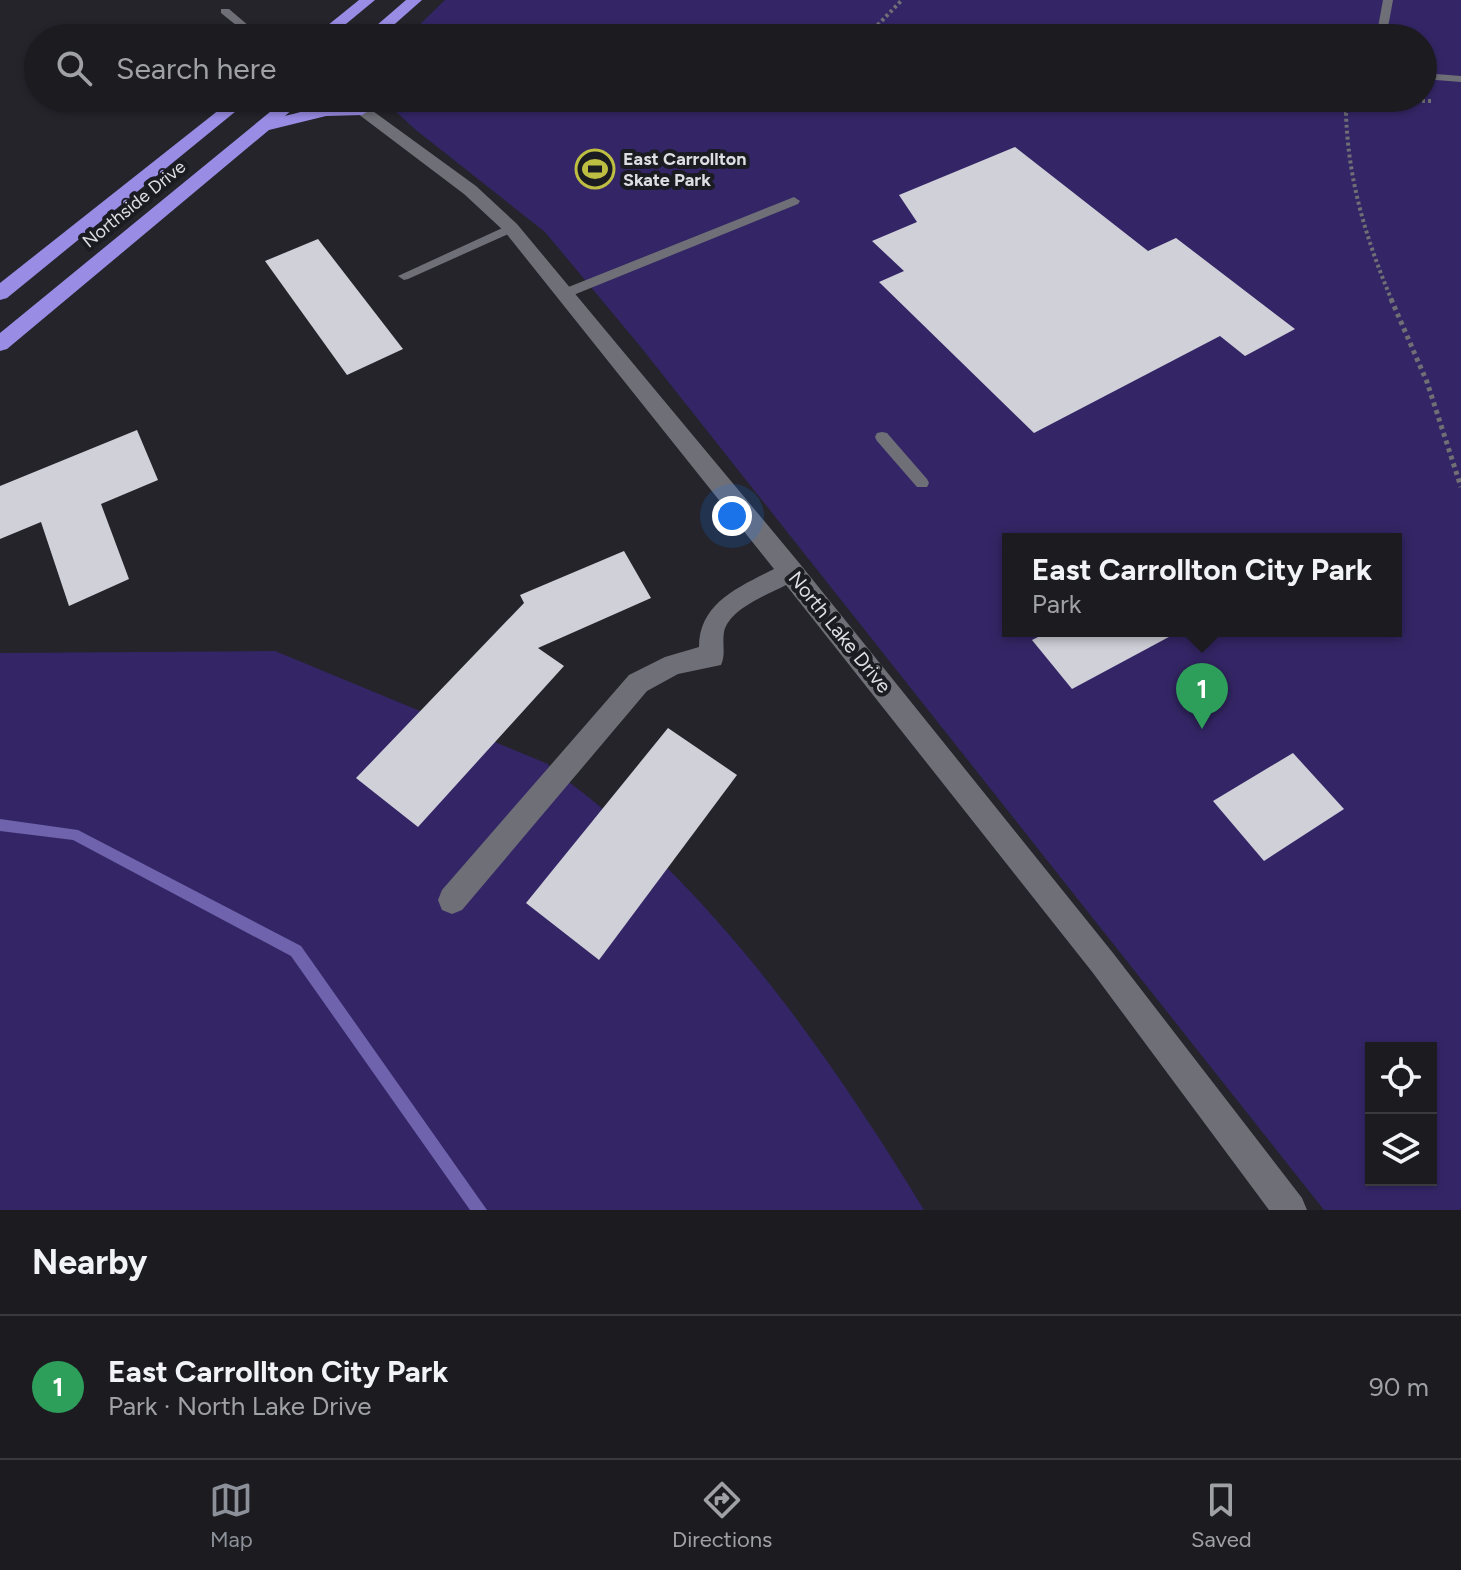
<!DOCTYPE html>
<html lang="en">
<head>
<meta charset="utf-8">
<style>
	body { margin:0; font-family:Figtree,sans-serif; background:#29282d; color:#f1f3f6 }
	.controls { position:absolute; right:24px; bottom:24px; display:grid; overflow:hidden; border-radius:0px; box-shadow:0 2px 6px #0004 }
	.controls button { width:72px; height:72px; display:grid; place-items:center; padding:0; border:0; border-bottom:2px solid #3a393e; background:#1c1b20; color:#f1f3f6; font:40px sans-serif }
	.you { position:absolute; left:732px; top:516px; width:28px; height:28px; margin:-20px; border:6px solid #fff; border-radius:50%; background:#1a73e8; box-shadow:0 0 0 12px #1a73e833 }
	.badge { display:grid; place-items:center; width:52px; height:52px; border-radius:50%; background:#8c9099; color:#fff; font-size:26px; font-weight:700 }
	.pin { position:absolute; translate:-50% -66px; filter:drop-shadow(0 2px 4px #0008) }
	.pin::after { content:''; position:absolute; top:42px; width:28px; height:24px; background:inherit; clip-path:polygon(0 0,100% 0,50% 100%) }
	.popup { position:absolute; left:1002px; top:533px; width:400px; height:104px; box-sizing:border-box; display:grid; place-content:center; border-radius:0px; background:#1c1b20; filter:drop-shadow(0 2px 6px #0005); font-size:26px; white-space:nowrap; color:#a0a1a5 }
	.popup b { font-size:30px; color:#f1f3f6 }
	.popup::after { content:''; position:absolute; left:50%; top:100%; margin-left:-16px; border:16px solid transparent; border-top-color:#1c1b20 }
	.list { margin:0; padding:0; list-style:none }
	h2 { display:flex; justify-content:space-between; align-items:center; height:104px; margin:0; padding:0 32px; font-size:34px }
	h2 small { font-size:26px; font-weight:400; color:#a0a1a5 }
	.list li { display:grid; grid-template-columns:52px 1fr auto; gap:24px; align-items:center; box-sizing:border-box; height:144px; padding:0 32px; border-top:2px solid #3a393e }
	.list b { display:block; font-size:30px; white-space:nowrap }
	.list p { margin:0; font-size:26px; white-space:nowrap; color:#a0a1a5 }
	.list em { font-size:26px; font-style:normal; color:#a0a1a5 }
	.icon { flex:none; width:44px; height:44px; fill:none; stroke:currentColor; stroke-width:2; stroke-linecap:round; stroke-linejoin:round }
	.map { position:relative; flex:none; width:1461px; height:1210px; overflow:hidden }
	.search { position:absolute; background:#1c1b20; box-shadow:0 2px 6px #0004; left:24px; right:24px; top:24px; height:88px; display:flex; align-items:center; gap:20px; box-sizing:border-box; padding:0 28px; border-radius:44px; color:#a0a1a5; font-size:30px }
	.sheet { height:248px; background:#1c1b20 }
	nav { display:flex; justify-content:space-around; align-items:center; box-sizing:border-box; height:112px; border-top:2px solid #3a393e; background:#1c1b20; font-size:22px; color:#a0a1a5 }
	nav a { display:grid; justify-items:center; gap:4px }
	nav .on { color:#8c9099 }
	.map>svg:first-child { display:block }
	.green { fill:#342666; fill-rule:evenodd }
	.lines { fill:none; stroke-linecap:round; stroke-linejoin:round }
	.stream { fill:#6e63ac; fill-rule:evenodd }
	.building { fill:#d0d0d9 }
	.path-far1 { stroke:#706f75; stroke-width:4; stroke-dasharray:3 3; stroke-linecap:butt }
	.path { stroke:#706f75; stroke-width:5; stroke-dasharray:4 4; stroke-linecap:butt }
	.lane { fill:#6f6f77; fill-rule:evenodd }
	.street { fill:#6f6f77; fill-rule:evenodd }
	.highway { fill:#998ce5; fill-rule:evenodd }
	.labels { text-anchor:middle; stroke-width:8; stroke-linejoin:round; paint-order:stroke }
	.far-poi-label { font-size:18px; font-weight:bold; fill:#dddde2; stroke:#1b1b22; text-anchor:start }
	.far-street-label { font-size:18px; fill:#dddde2; stroke:#1b1b22 }
	.street-label { font-size:20px; fill:#dddde2; stroke:#1b1b22 }
</style>
</head>
<body>
<div class="map">
<svg width="1461" height="1210" viewBox="0 0 1461 1210">
	<rect width="100%" height="100%" fill="#25242b"/>
	<!-- green -->
	<g class="green">
		<path d="M445 0H1461V1210H1324L640 346 545 232 416 130 381 98H1423V38H406ZM1008 539H1396V631H1008ZM1371 1048H1431V1180H1371Z"/>
		<path d="M275 651 548 764 551 769C707 880 825 1048 924 1210H0V653Z"/>
	</g>
	<g class="lines">
		<!-- stream -->
		<polygon class="stream" points="0,819 78,830 301,946 487,1210 470,1210 291,956 73,840 0,831"/>
	</g>
	<!-- building -->
	<g class="building">
		<polygon points="1015,147 1148,251 1176,238 1295,329 1245,356 1220,336 1034,433 879,282 904,271 872,241 917,222 899,195"/>
		<polygon points="318,239 403,349 347,375 265,261"/>
		<polygon points="137,430 158,480 101,504 129,579 69,606 41,522 0,539 0,486"/>
		<polygon points="624,551 651,598 538,648 564,666 418,827 356,778 524,603 520,595"/>
		<polygon points="1050,631 1180,631 1072,689 1032,640"/>
		<polygon points="668,728 737,775 599,960 526,903"/>
		<polygon points="1293,753 1344,809 1264,861 1213,801"/>
	</g>
	<g class="lines">
		<!-- path-far1 -->
		<g class="path-far1">
			<polyline points="865,38 902,0"/>
			<path d="M1392 301C1366 239 1348 180 1346 113L1357 101H1433"/>
		</g>
		<!-- path -->
		<polyline class="path" points="1391,299 1427,382 1461,487"/>
		<!-- lane -->
		<g class="lane">
			<polygon points="1383,0 1393,0 1386,38 1376,38"/>
			<polygon points="221,9 229,9 263,38 252,38 221,13"/>
			<polygon points="1423,73 1461,76 1461,82 1423,79"/>
			<polygon points="794,197 800,201 798,204 571,296 566,297 560,293 561,290"/>
			<polygon points="511,224 517,228 515,231 408,279 404,280 398,276"/>
			<polygon points="882,432 887,433 927,479 929,483 927,487 917,487 877,441 875,437 877,433"/>
		</g>
		<!-- street -->
		<path class="street" d="M337 98H355L476 186 517 224 800 564 1113 953 1302 1198 1307 1210H1269L1093 973 786 585C767 595 729 609 724 632 722 644 726 654 721 665L678 674 647 691 462 910 452 914 442 910 438 900 442 890 629 675 665 657 699 647C699 603 739 587 774 569L505 232 464 194Z"/>
		<!-- highway -->
		<g class="highway">
			<polygon points="359,0 375,0 329,38 312,38"/>
			<polygon points="406,0 422,0 379,38 362,38"/>
			<polygon points="234,98 252,98 7,298 0,300 0,283"/>
			<path d="M287 98H305L285 116C305 111 354 96 370 110L362 115 326 116 269 130 7 349 0 351V333Z"/>
		</g>
	</g>
	<!-- icons -->
	<defs>
		<g id="stadium-ring" transform="scale(2)"><circle r="9.5" fill="#1b1b22" stroke="#bebf42" stroke-width="1.5"/><path d="M0-5a6.5 5 0 1 0 0 10a6.5 5 0 1 0 0-10ZM-3.5-1.8h7v3.6h-7Z" fill="#bebf42"/></g>
	</defs>
	<g fill-rule="evenodd">
		<use href="#stadium-ring" x="595" y="169"/>
	</g>
	<g class="labels">
		<!-- far-poi labels -->
		<g class="far-poi-label">
			<text x="623" y="165">East Carrollton<tspan x="623" dy="21">Skate Park</tspan></text>
		</g>
		<!-- far-street labels -->
		<g class="far-street-label">
			<text transform="translate(134 204) rotate(-39)" y="6">Northside Drive</text>
		</g>
		<!-- street labels -->
		<g class="street-label">
			<text transform="translate(840 632) rotate(51)" y="7">North Lake Drive</text>
		</g>
	</g>
</svg>
<div class="controls">
<button><svg class="icon" aria-label="locate" viewBox="0 0 24 24"><circle cx="12" cy="12" r="6"/><path d="M12 2v4M12 18v4M2 12h4M18 12h4"/></svg></button>
<button><svg class="icon" aria-label="layers" viewBox="0 0 24 24"><path d="M12 4l9 5-9 5-9-5zM3 14l9 5 9-5"/></svg></button>
</div>
<div class="you"></div>
<div class="pin badge" style="left:1202px;top:729px;background:#2e9e5b">1</div>
<div class="popup"><b>East Carrollton City Park</b>Park</div>
<div class="search"><svg class="icon" aria-label="search" viewBox="0 0 24 24"><circle cx="10" cy="10" r="6"/><path d="M15 15l6 6"/></svg>Search here</div>
</div>
<section class="sheet">
<h2>Nearby<small></small></h2>
<ul class="list">
<li><span class="badge" style="background:#2e9e5b">1</span><div><b>East Carrollton City Park</b><p>Park · North Lake Drive</p></div><em>90 m</em></li>
</ul>
</section>
<nav>
<a class="on"><svg class="icon" aria-label="map" viewBox="0 0 24 24"><path d="M3 6l6-2 6 2 6-2v14l-6 2-6-2-6 2zM9 4v14M15 6v14"/></svg>Map</a>
<a><svg class="icon" aria-label="directions" viewBox="0 0 24 24"><path d="M12 3l9 9-9 9-9-9zM9 14v-3h6M13 9l2 2-2 2"/></svg>Directions</a>
<a><svg class="icon" aria-label="saved" viewBox="0 0 24 24"><path d="M7 4h10v16l-5-4-5 4z"/></svg>Saved</a>
</nav>
</body>
</html>
